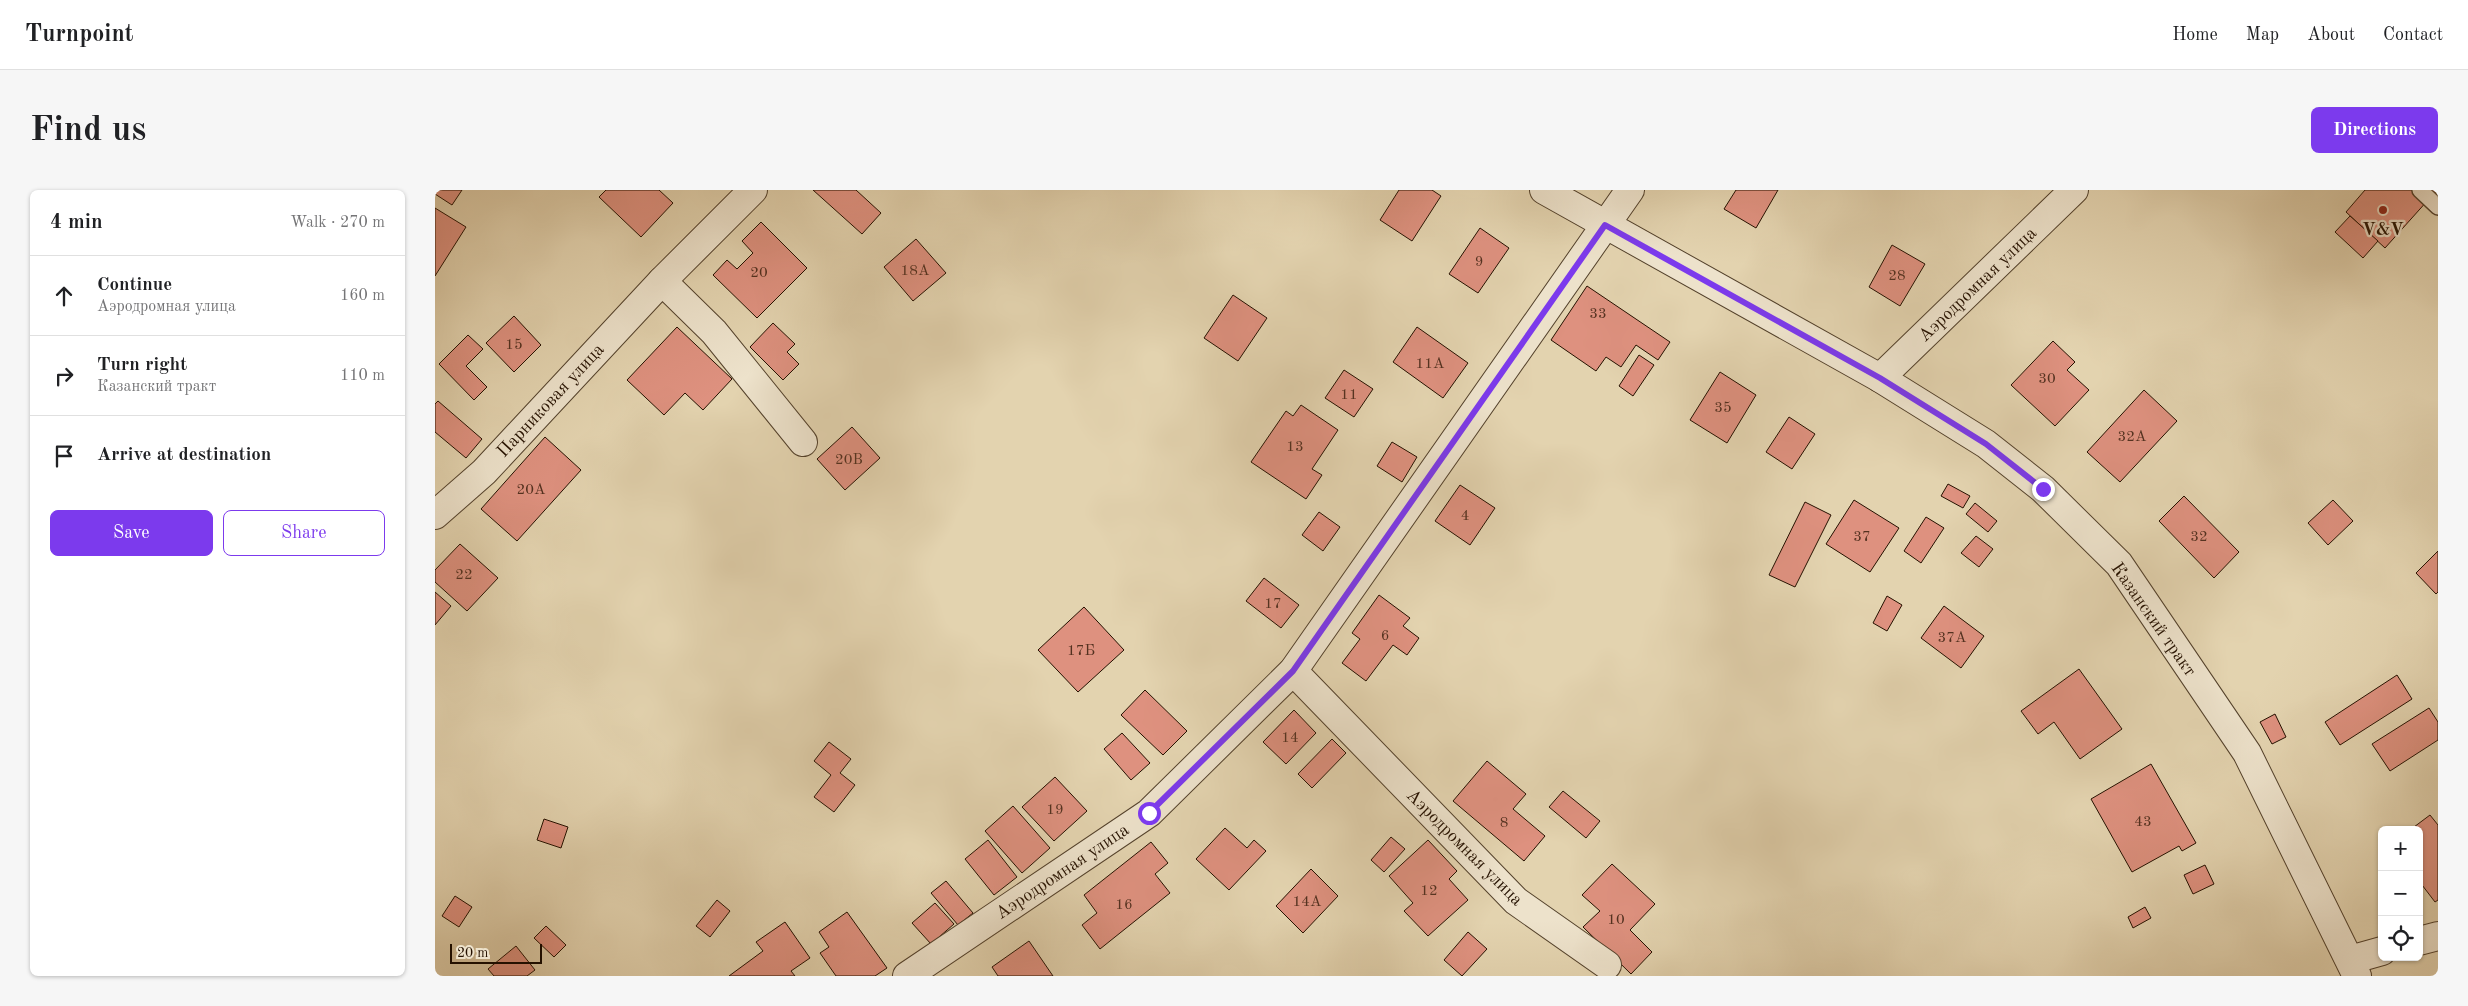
<!DOCTYPE html>
<html lang="en">
<head>
<meta charset="utf-8">
<style>
	body { margin:0; font-family:"Old Standard TT",serif; background:#f6f6f6; color:#202124 }
	.controls { position:absolute; right:15px; bottom:15px; display:grid; overflow:hidden; border-radius:8px; box-shadow:0 1px 4px #0004 }
	.controls button { width:45px; height:45px; display:grid; place-items:center; padding:0; border:0; border-bottom:1px solid #e0e0e0; background:#fff; color:#202124; font:25px sans-serif }
	.scale { position:absolute; left:15px; bottom:12px; width:92px; box-sizing:border-box; padding-left:5px; border:2px solid #251100; border-top:0; font-size:14px; line-height:18px; white-space:nowrap; color:#251100; -webkit-text-stroke:4px #ede2cb; paint-order:stroke }
	.stop { position:absolute; width:15px; height:15px; margin:-11px; border:4px solid #7c3aed; border-radius:50%; background:#fff }
	.stop.end { background:#7c3aed; border-color:#fff; box-shadow:0 1px 5px #0008 }
	.list { margin:0; padding:0; list-style:none }
	h2 { display:flex; justify-content:space-between; align-items:center; height:65px; margin:0; padding:0 20px; font-size:21px }
	h2 small { font-size:16px; font-weight:400; color:#757577 }
	.list li { display:grid; grid-template-columns:32px 1fr auto; gap:15px; align-items:center; box-sizing:border-box; height:80px; padding:0 20px; border-top:1px solid #e0e0e0 }
	.list b { display:block; font-size:19px; white-space:nowrap }
	.list p { margin:0; font-size:16px; white-space:nowrap; color:#757577 }
	.list em { font-size:16px; font-style:normal; color:#757577 }
	.actions { display:flex; gap:10px; padding:15px 20px }
	.actions a { flex:1; padding:11px 0; border:1px solid #7c3aed; border-radius:8px; text-align:center; font-size:18px; color:#7c3aed }
	.actions .main { background:#7c3aed; color:#fff }
	.icon { flex:none; width:28px; height:28px; fill:none; stroke:currentColor; stroke-width:2; stroke-linecap:round; stroke-linejoin:round }
	.map { position:relative; flex:none; width:2003px; height:786px; overflow:hidden; border-radius:8px }
	header { display:flex; align-items:center; gap:30px; box-sizing:border-box; height:70px; padding:0 25px; background:#fff; border-bottom:1px solid #e0e0e0 }
	header strong { font-size:24px }
	nav { display:flex; gap:28px; margin-inline-start:auto; font-size:18px }
	.intro { display:flex; align-items:center; justify-content:space-between; box-sizing:border-box; height:120px; padding:0 30px }
	h1 { margin:0; font-size:35px }
	.button { padding:12px 22px; border-radius:8px; background:#7c3aed; color:#fff; font-size:18px; font-weight:700 }
	main { display:flex; gap:30px; padding:0 30px }
	aside { flex:1; background:#fff; border-radius:8px; box-shadow:0 1px 4px #0004 }
	.map>svg:first-child { display:block }
	.building { fill:#de917f; stroke:#251100 }
	.lines { fill:none; stroke-linecap:round; stroke-linejoin:round }
	.lane-casing { stroke:#54422c; stroke-width:18 }
	.street-casing { stroke:#54422c; stroke-width:30 }
	.lane { stroke:#ede2cb; stroke-width:15 }
	.street { stroke:#ede2cb; stroke-width:28 }
	.route { stroke:#7c3aed; stroke-width:6 }
	.poi-dot { fill:#8f2418; stroke:#ede2cb; stroke-width:2 }
	.labels { text-anchor:middle; stroke-width:4.5; stroke-linejoin:round; paint-order:stroke }
	.number-label { font-size:15px; fill:#533120 }
	.poi-label { font-size:18px; font-weight:bold; fill:#251100; stroke:#ede2cb }
	.street-label { font-size:18px; fill:#251100; stroke:#ede2cb }
</style>
</head>
<body>
<header>
<strong>Turnpoint</strong>
<nav><a>Home</a><a>Map</a><a>About</a><a>Contact</a></nav>
</header>
<div class="intro"><h1>Find us</h1><a class="button">Directions</a></div>
<main>
<aside>
<h2>4 min<small>Walk · 270 m</small></h2>
<ul class="list">
<li><svg class="icon" aria-label="ahead" viewBox="0 0 24 24"><path d="M12 20V5M6 11l6-6 6 6"/></svg><div><b>Continue</b><p>Аэродромная улица</p></div><em>160 m</em></li>
<li><svg class="icon" aria-label="right" viewBox="0 0 24 24"><path d="M7 20v-9h11M14 6l5 5-5 5"/></svg><div><b>Turn right</b><p>Казанский тракт</p></div><em>110 m</em></li>
<li><svg class="icon" aria-label="arrive" viewBox="0 0 24 24"><path d="M6 21V4h12l-3 4 3 4H6"/></svg><div><b>Arrive at destination</b></div></li>
</ul>
<div class="actions"><a class="main">Save</a><a>Share</a></div>
</aside>
<div class="map">
<svg width="2003" height="786" viewBox="0 0 2003 786">
	<rect width="100%" height="100%" fill="#e3d3af"/>
	<filter id="stains"><feTurbulence type="fractalNoise" baseFrequency=".004" numOctaves="4"/><feColorMatrix values="0 0 0 0 .2 0 0 0 0 .09 0 0 0 0 .02 0 0 0 .5 -.17"/></filter>
	<radialGradient id="worn" r=".72"><stop offset=".6" stop-color="#630" stop-opacity="0"/><stop offset="1" stop-color="#630" stop-opacity=".3"/></radialGradient>
	<!-- building -->
	<g class="building">
		<polygon points="0,0 27,0 17,15 0,4"/>
		<polygon points="171,0 224,0 238,13 206,47 164,7"/>
		<polygon points="378,0 421,0 446,23 427,44"/>
		<polygon points="964,0 997,0 1006,6 977,51 945,30"/>
		<polygon points="1301,0 1343,0 1321,38 1289,19"/>
		<polygon points="1930,0 2002,0 1950,58 1911,22"/>
		<polygon points="0,18 31,37 0,86"/>
		<polygon points="1915,26 1943,51 1928,68 1900,42"/>
		<polygon points="326,32 372,78 322,128 278,85 292,70 302,79 318,63 307,51"/>
		<polygon points="1045,38 1074,58 1043,103 1014,84"/>
		<polygon points="481,49 511,83 478,111 449,77"/>
		<polygon points="1457,55 1490,74 1465,116 1434,97"/>
		<polygon points="1152,96 1235,152 1223,170 1201,155 1186,177 1171,167 1161,181 1116,150"/>
		<polygon points="798,105 832,128 803,171 769,148"/>
		<polygon points="79,126 106,155 79,182 51,153"/>
		<polygon points="338,133 360,154 352,162 364,174 348,190 315,157"/>
		<polygon points="242,137 297,189 268,220 250,203 229,225 192,190"/>
		<polygon points="982,137 1033,173 1008,208 958,172"/>
		<polygon points="33,145 48,159 31,176 52,197 39,210 4,174"/>
		<polygon points="1618,151 1640,172 1632,180 1654,200 1620,236 1576,195"/>
		<polygon points="1204,165 1219,175 1198,206 1184,196"/>
		<polygon points="909,180 938,199 919,227 890,208"/>
		<polygon points="1285,182 1321,205 1292,253 1255,230"/>
		<polygon points="1709,200 1742,231 1685,292 1652,262"/>
		<polygon points="3,211 47,249 31,268 0,242 0,214"/>
		<polygon points="866,215 903,240 877,279 887,285 871,309 816,272 851,221 858,226"/>
		<polygon points="1354,227 1380,244 1357,279 1331,262"/>
		<polygon points="417,237 445,268 410,300 382,269"/>
		<polygon points="110,247 146,280 82,351 46,319"/>
		<polygon points="957,252 982,267 967,292 942,276"/>
		<polygon points="1513,294 1535,306 1528,318 1506,306"/>
		<polygon points="1025,295 1060,318 1035,355 1000,331"/>
		<polygon points="1749,306 1804,362 1779,388 1724,331"/>
		<polygon points="1419,310 1464,338 1435,382 1391,354"/>
		<polygon points="1898,310 1918,331 1893,355 1873,333"/>
		<polygon points="1370,312 1396,325 1360,397 1334,385"/>
		<polygon points="1540,313 1562,331 1553,342 1531,324"/>
		<polygon points="884,322 905,337 888,361 867,345"/>
		<polygon points="1491,327 1509,338 1486,373 1469,361"/>
		<polygon points="1541,346 1558,359 1544,377 1526,363"/>
		<polygon points="25,354 63,388 32,421 0,392 0,380"/>
		<polygon points="2003,361 2003,402 2001,404 1981,383"/>
		<polygon points="829,388 864,415 846,438 811,411"/>
		<polygon points="0,402 16,416 0,435"/>
		<polygon points="944,405 975,428 968,436 984,448 972,465 958,455 931,491 907,473 925,449 917,443"/>
		<polygon points="1452,406 1467,415 1452,441 1438,433"/>
		<polygon points="1509,416 1549,446 1526,478 1486,448"/>
		<polygon points="649,417 689,460 643,502 603,460"/>
		<polygon points="1644,479 1687,539 1645,569 1619,532 1603,544 1586,521"/>
		<polygon points="1962,485 1977,509 1905,555 1890,532"/>
		<polygon points="710,500 752,541 728,565 686,525"/>
		<polygon points="1994,518 2003,532 2003,550 1955,581 1937,554"/>
		<polygon points="859,520 881,543 851,574 828,552"/>
		<polygon points="1840,524 1851,547 1837,554 1825,532"/>
		<polygon points="687,543 715,573 696,590 669,559"/>
		<polygon points="897,549 911,563 877,598 863,584"/>
		<polygon points="394,552 416,569 405,583 420,595 399,622 379,607 396,585 379,571"/>
		<polygon points="1052,571 1091,604 1078,619 1110,646 1089,671 1018,611"/>
		<polygon points="1716,574 1761,653 1747,661 1744,656 1697,682 1656,609"/>
		<polygon points="620,587 652,621 619,651 587,617"/>
		<polygon points="1128,601 1165,631 1151,648 1114,617"/>
		<polygon points="578,616 615,658 587,683 550,641"/>
		<polygon points="1995,625 2003,635 2003,710 2000,712 1984,691 1984,640 1975,640"/>
		<polygon points="109,629 133,637 126,658 102,650"/>
		<polygon points="790,638 812,658 819,650 831,661 794,700 761,669"/>
		<polygon points="956,647 970,659 949,682 936,670"/>
		<polygon points="553,650 582,687 559,705 530,669"/>
		<polygon points="993,650 1022,681 1014,689 1033,710 993,746 969,721 978,713 954,686"/>
		<polygon points="716,652 733,673 720,684 735,703 665,759 647,735 662,723 649,705"/>
		<polygon points="1177,674 1220,714 1195,740 1217,762 1196,784 1148,737 1165,721 1147,705"/>
		<polygon points="1770,675 1779,694 1758,704 1749,685"/>
		<polygon points="876,679 903,706 868,743 841,716"/>
		<polygon points="511,691 538,723 523,735 496,703"/>
		<polygon points="20,706 37,717 24,737 7,726"/>
		<polygon points="282,710 295,721 275,747 261,736"/>
		<polygon points="500,713 519,734 496,754 477,733"/>
		<polygon points="1710,717 1716,728 1698,738 1693,727"/>
		<polygon points="412,722 452,778 440,786 401,786 385,763 394,757 384,742"/>
		<polygon points="350,732 375,768 356,781 360,786 294,786 328,761 321,752"/>
		<polygon points="111,736 131,755 119,767 99,748"/>
		<polygon points="1033,742 1052,759 1027,786 1009,770"/>
		<polygon points="594,751 618,786 563,786 557,777"/>
		<polygon points="81,756 100,780 92,786 59,786 53,779"/>
	</g>
	<g class="lines">
		<!-- lane casing -->
		<g class="lane-casing">
			<polyline id="lane" points="1985,0 2003,17"/>
		</g>
		<!-- street casing -->
		<g class="street-casing">
			<g id="street">
				<polyline points="1109,0 1445,188 1551,254 1608,299 1684,374 1812,563 1922,786"/>
				<polyline points="227,91 279,142 368,252"/>
				<polyline points="1445,188 1639,0"/>
				<polyline points="0,325 49,282 227,91 318,0"/>
				<polyline points="858,481 1081,711 1172,775"/>
				<polyline points="1984,751 2003,746"/>
				<polyline points="1915,770 1947,761"/>
				<polyline points="472,786 714,623 858,481 1195,0"/>
			</g>
		</g>
		<!-- lane -->
		<use href="#lane" class="lane"/>
		<!-- street -->
		<use href="#street" class="street"/>
	</g>
	<g class="lines">
		<!-- route -->
		<polyline class="route" points="714,623 858,481 1170,35 1445,188 1551,254 1608,299"/>
	</g>
	<!-- markers -->
	<circle class="poi-dot" cx="1948" cy="20" r="5"/>
	<g class="labels">
		<!-- number labels -->
		<g class="number-label">
			<text x="1044" y="76">9</text>
			<text x="480" y="85">18А</text>
			<text x="324" y="87">20</text>
			<text x="1462" y="90">28</text>
			<text x="1163" y="128">33</text>
			<text x="79" y="159">15</text>
			<text x="995" y="178">11А</text>
			<text x="1612" y="193">30</text>
			<text x="914" y="209">11</text>
			<text x="1288" y="222">35</text>
			<text x="1697" y="251">32А</text>
			<text x="860" y="261">13</text>
			<text x="414" y="274">20В</text>
			<text x="96" y="304">20А</text>
			<text x="1030" y="330">4</text>
			<text x="1427" y="351">37</text>
			<text x="1764" y="351">32</text>
			<text x="29" y="389">22</text>
			<text x="838" y="418">17</text>
			<text x="950" y="450">6</text>
			<text x="1517" y="452">37А</text>
			<text x="646" y="465">17Б</text>
			<text x="855" y="552">14</text>
			<text x="620" y="624">19</text>
			<text x="1708" y="636">43</text>
			<text x="1069" y="637">8</text>
			<text x="994" y="705">12</text>
			<text x="872" y="716">14А</text>
			<text x="689" y="719">16</text>
			<text x="1181" y="734">10</text>
		</g>
		<!-- poi labels -->
		<g class="poi-label">
			<text x="1948" y="45">V&amp;V</text>
		</g>
		<!-- street labels -->
		<g class="street-label">
			<text transform="translate(1542 94) rotate(-44)" y="6">Аэродромная улица</text>
			<text transform="translate(115 210) rotate(-47)" y="6">Парниковая улица</text>
			<text transform="translate(1719 429) rotate(55)" y="6">Казанский тракт</text>
			<text transform="translate(1030 657) rotate(45)" y="6">Аэродромная улица</text>
			<text transform="translate(627 681) rotate(-34)" y="6">Аэродромная улица</text>
		</g>
	</g>
	<rect width="100%" height="100%" filter="url(#stains)"/>
	<rect width="100%" height="100%" fill="url(#worn)"/>
</svg>
<div class="controls">
<button>+</button>
<button>−</button>
<button><svg class="icon" aria-label="locate" viewBox="0 0 24 24"><circle cx="12" cy="12" r="6"/><path d="M12 2v4M12 18v4M2 12h4M18 12h4"/></svg></button>
</div>
<div class="scale">20 m</div>
<div class="stop" style="left:714px;top:623px"></div>
<div class="stop end" style="left:1608px;top:299px"></div>
</div>
</main>
</body>
</html>
